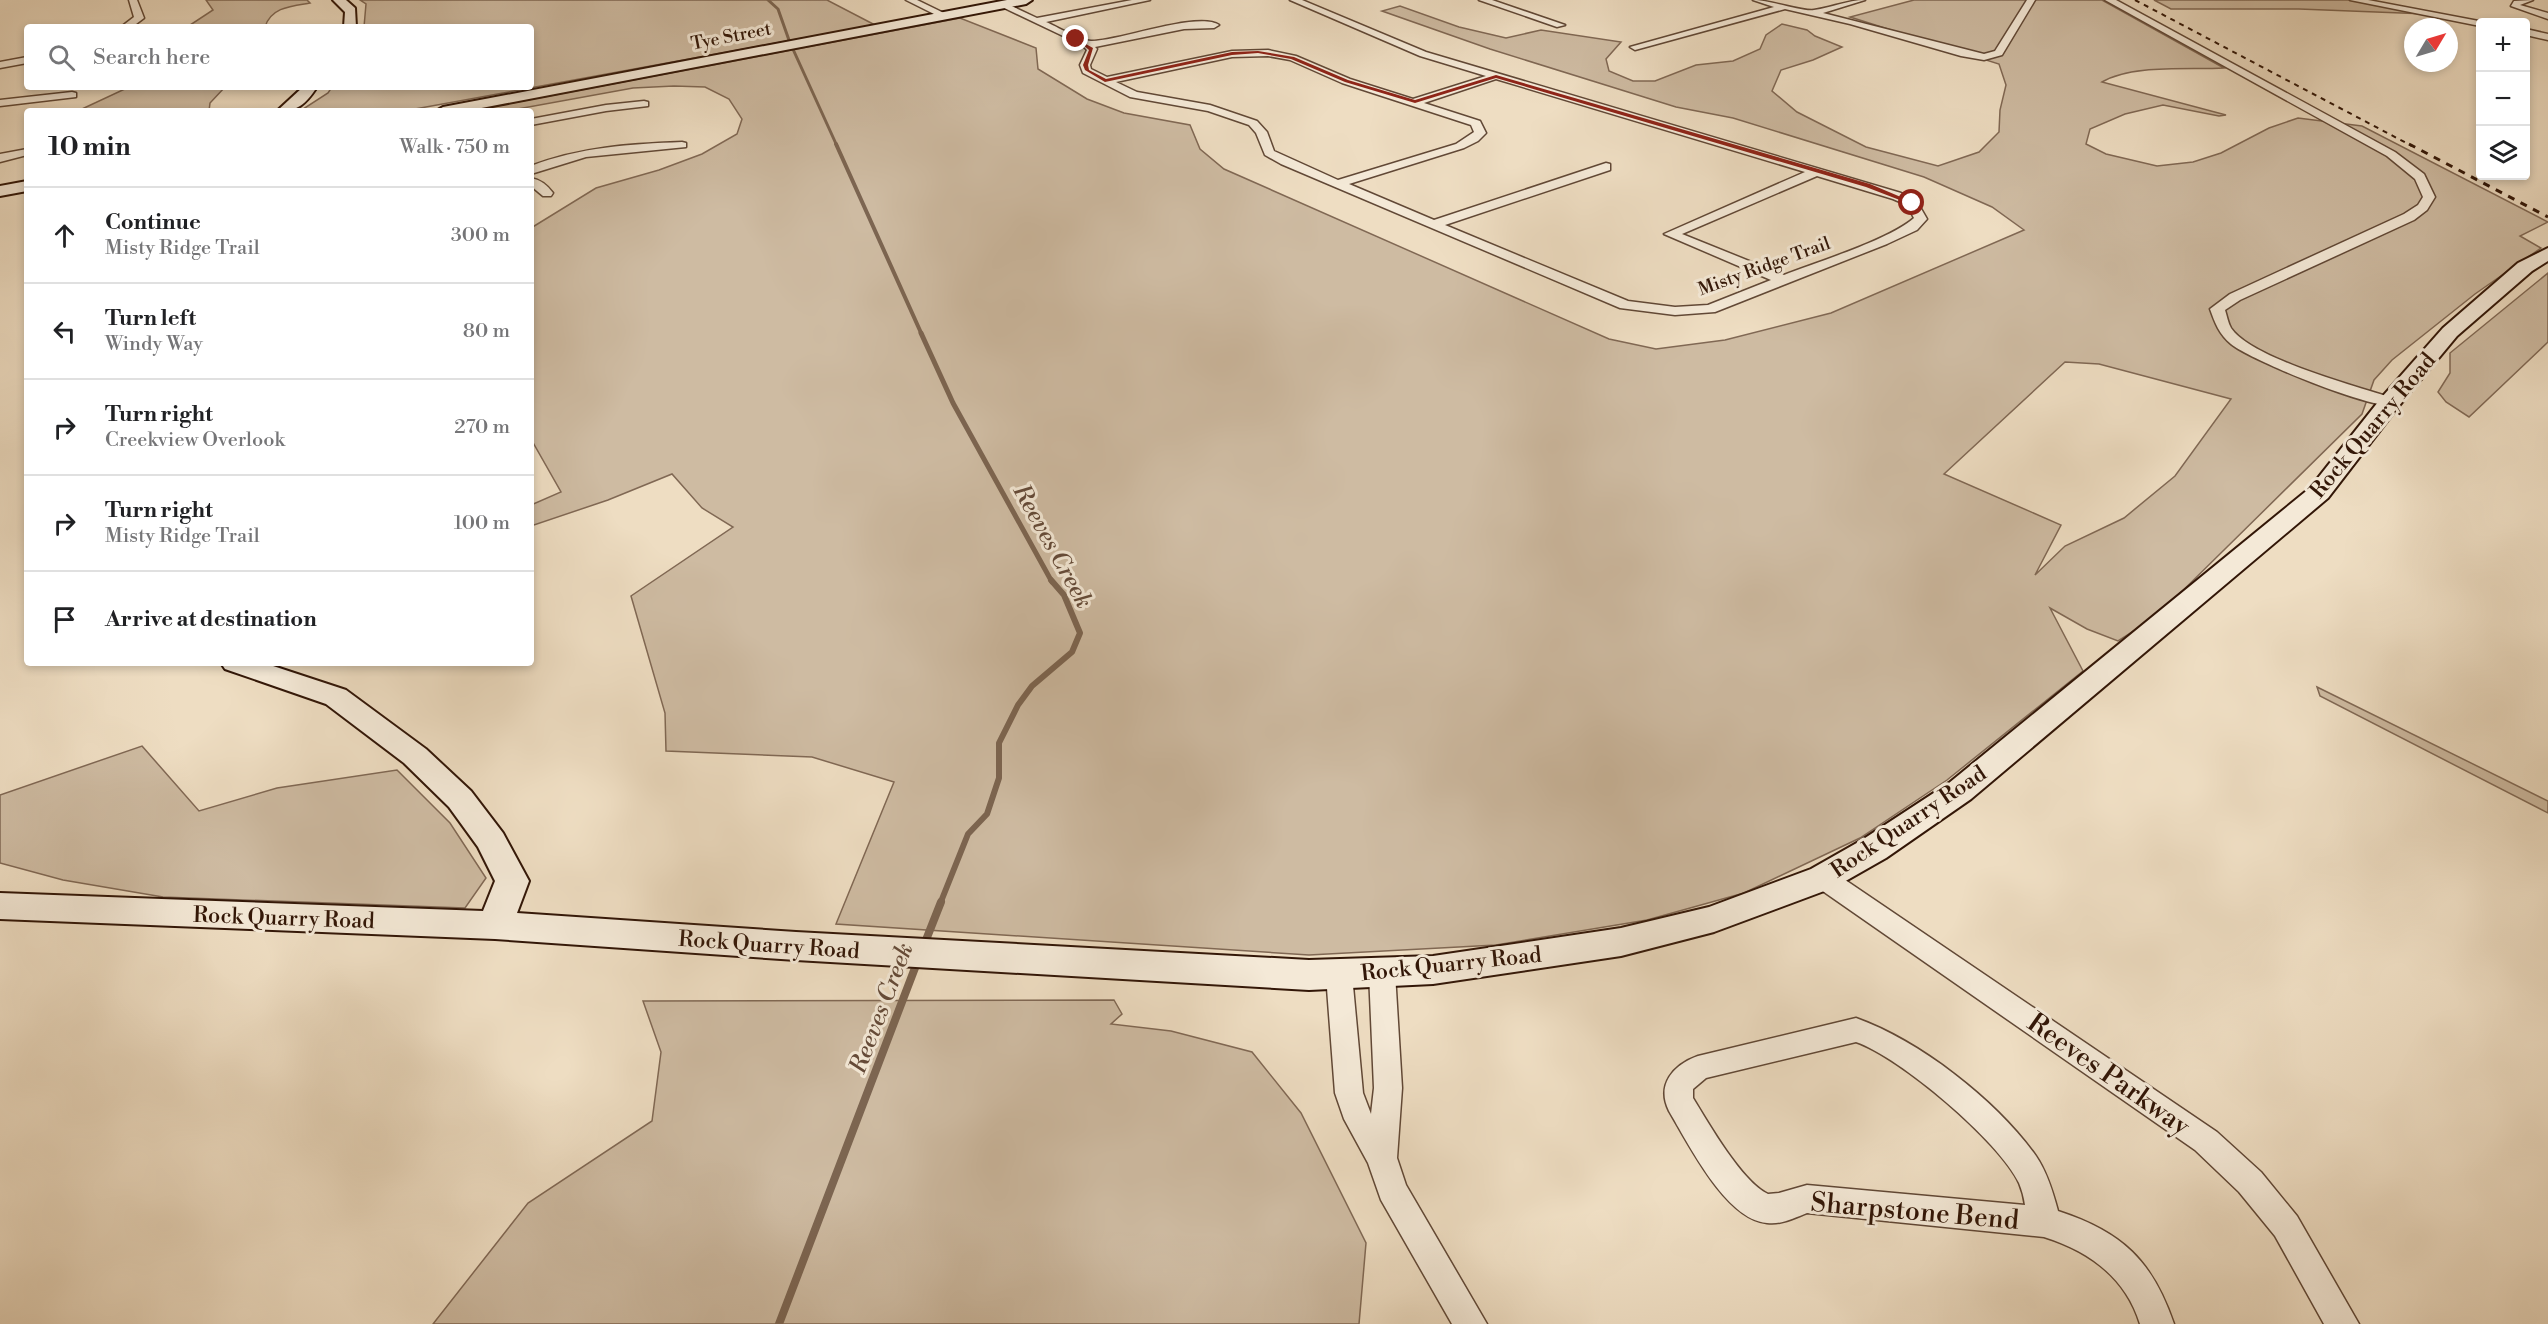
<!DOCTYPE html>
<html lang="en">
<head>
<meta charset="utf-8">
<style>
	body { margin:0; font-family:"Libre Bodoni",serif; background:#f2f2f2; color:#202124 }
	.controls { position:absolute; right:18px; top:18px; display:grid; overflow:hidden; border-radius:6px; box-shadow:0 3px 9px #0003 }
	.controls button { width:54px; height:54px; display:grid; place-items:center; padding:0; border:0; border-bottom:2px solid #e0e0e0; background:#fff; color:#202124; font:30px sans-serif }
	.compass { position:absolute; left:2404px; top:18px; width:54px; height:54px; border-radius:50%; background:#fff; box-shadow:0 3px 9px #0003; rotate:52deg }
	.stop { position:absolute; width:18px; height:18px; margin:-14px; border:4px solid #8f2418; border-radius:50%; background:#fff }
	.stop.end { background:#8f2418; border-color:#fff; box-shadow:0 2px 6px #0008 }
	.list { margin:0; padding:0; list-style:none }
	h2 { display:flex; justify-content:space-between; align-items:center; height:78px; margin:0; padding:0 24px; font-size:26px }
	h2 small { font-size:20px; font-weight:400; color:#757577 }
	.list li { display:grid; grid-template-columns:39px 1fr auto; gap:18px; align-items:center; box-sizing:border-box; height:96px; padding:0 24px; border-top:2px solid #e0e0e0 }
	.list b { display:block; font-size:22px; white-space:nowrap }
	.list p { margin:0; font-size:20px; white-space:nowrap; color:#757577 }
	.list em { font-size:20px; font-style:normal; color:#757577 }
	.icon { flex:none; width:33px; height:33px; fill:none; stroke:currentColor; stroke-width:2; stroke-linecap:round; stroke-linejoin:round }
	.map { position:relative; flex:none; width:2548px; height:1324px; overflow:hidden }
	.search { position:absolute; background:#fff; box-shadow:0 3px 9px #0003; left:24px; top:24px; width:510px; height:66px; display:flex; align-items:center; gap:15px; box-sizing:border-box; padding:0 21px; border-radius:6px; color:#757577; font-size:22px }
	.panel { position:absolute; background:#fff; box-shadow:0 3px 9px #0003; left:24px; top:108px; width:510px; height:558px; border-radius:6px }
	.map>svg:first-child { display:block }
	.green { fill:#cebba2; stroke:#806854; stroke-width:1.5; fill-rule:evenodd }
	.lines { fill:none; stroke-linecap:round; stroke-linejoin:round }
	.stream-far4 { stroke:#7c6551; stroke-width:3 }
	.stream-far3 { stroke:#7c6551; stroke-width:4 }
	.stream-far2 { stroke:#7c6551; stroke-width:5 }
	.stream-far1 { stroke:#7c6551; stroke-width:6 }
	.stream { stroke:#7c6551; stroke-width:8 }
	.street-casing { stroke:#614836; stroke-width:3 }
	.secondary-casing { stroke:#321607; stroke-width:4 }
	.street { fill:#f4e9d7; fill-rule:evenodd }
	.secondary { fill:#f4e9d7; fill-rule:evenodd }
	.rail-far1 { stroke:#321607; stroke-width:2; stroke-dasharray:5 5; stroke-linecap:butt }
	.rail { stroke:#321607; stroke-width:3; stroke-dasharray:7 7; stroke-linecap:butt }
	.route { fill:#8f2418 }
	.labels { text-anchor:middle; stroke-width:6; stroke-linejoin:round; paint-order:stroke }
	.far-street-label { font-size:18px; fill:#321607; stroke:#f4e9d7 }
	.street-label { font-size:22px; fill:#321607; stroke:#f4e9d7 }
	.water-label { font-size:24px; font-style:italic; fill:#644a38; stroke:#f4e9d7 }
	.near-street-label { font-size:27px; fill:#321607; stroke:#f4e9d7 }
</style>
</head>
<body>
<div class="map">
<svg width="2548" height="1324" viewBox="0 0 2548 1324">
	<rect width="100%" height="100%" fill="#eeddc2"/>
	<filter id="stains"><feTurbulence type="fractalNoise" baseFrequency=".00333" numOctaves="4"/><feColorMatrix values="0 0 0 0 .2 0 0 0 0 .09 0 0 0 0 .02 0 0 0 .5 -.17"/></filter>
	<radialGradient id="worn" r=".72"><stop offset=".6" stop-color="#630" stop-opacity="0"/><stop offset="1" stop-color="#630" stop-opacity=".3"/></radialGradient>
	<!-- green -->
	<g class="green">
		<path d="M206 0H307L310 3C292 6 271 7 265 27H187L213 10Z"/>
		<polygon points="360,0 827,0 875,25 404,111 300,111 328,93 332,87 531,87 531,27 364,27 366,4"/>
		<path d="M1914 0H2102L2224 68C2189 70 2132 64 2102 82L2226 115 2219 116 2163 105 2125 114 2090 129 2086 144 2106 154 2157 166 2193 162 2221 153 2269 128 2298 118 2362 126 2548 222 2520 236 2541 248 2475 294 2392 360 2374 380 2362 414 2156 617 2118 641 2087 629 2050 608 2083 671 1947 780 1860 838 1744 893 1647 920 1496 945 1309 955 836 924 894 782 812 757 666 751 665 713 631 596 733 527 702 508 672 474 608 500 531 526V505L561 492 531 439V228L596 188 659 170 702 154 737 134 742 119 729 99 705 87 674 86 633 88 507 111H470L960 18 1036 48 1038 69 1087 99 1124 113 1190 125 1200 149 1224 169 1609 339 1656 349 1725 340 1831 313 2024 230 1992 207 1924 177 1733 118 1676 107 1490 49 1382 11 1400 6 1459 27 1506 38 1541 30 1621 42 1606 59 1609 71 1633 81H1655L1696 65 1733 61 1760 49 1766 35 1782 24 1807 30 1815 36 1842 47 1813 60 1781 70 1772 91 1797 112 1866 147 1938 166 1979 152 1999 132 2000 110 2006 85 1999 64 1850 17ZM2065 362 2099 364 2231 399 2175 476 2124 518 2065 546 2035 575 2061 525 1944 474Z"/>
		<polygon points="2154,0 2356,0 2427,14 2299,9 2171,9"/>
		<polygon points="129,87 225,87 210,103 209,111 73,111 82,109"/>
		<polygon points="2548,273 2548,342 2469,417 2446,402 2438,392 2450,373 2450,353"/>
		<polygon points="2317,687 2548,801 2548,813 2320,696"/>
		<polygon points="142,746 199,811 277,788 397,770 450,823 486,878 465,908 163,897 63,880 0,863 0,795"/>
		<polygon points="1114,1000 1122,1014 1111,1024 1171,1031 1252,1052 1301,1113 1366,1243 1359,1324 433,1324 528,1203 652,1121 661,1052 643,1001"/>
	</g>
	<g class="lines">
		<!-- stream-far4 -->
		<g class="stream-far4">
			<polyline points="768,0 778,9 790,43"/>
			<polyline points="792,47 837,146"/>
		</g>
		<!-- stream-far3 -->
		<polyline class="stream-far3" points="836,144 922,335"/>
		<!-- stream-far2 -->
		<polyline class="stream-far2" points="921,333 953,403 1052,582"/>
		<!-- stream-far1 -->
		<polyline class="stream-far1" points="940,904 968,834 987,814 999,778 999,743 1018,705 1032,686 1072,652 1080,633 1064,595 1051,580"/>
		<!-- stream -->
		<g class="stream">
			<polyline points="924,945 941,902"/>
			<polyline points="779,1324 918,960"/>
		</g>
		<!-- street casing -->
		<g class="street-casing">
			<g id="street">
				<polygon points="129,0 137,0 144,18 132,27 121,27 134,17"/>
				<polygon points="906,0 917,0 950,16 942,18"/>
				<path d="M1132 0H1150L1046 22C1056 26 1082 42 1092 41 1118 41 1199 11 1219 25L1214 28 1184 29 1095 47 1097 49 1090 65 1091 69 1107 77 1232 51 1268 50 1296 56 1350 79 1413 99 1486 76 1420 56 1290 0H1302L1426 52 1901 193 1916 200 1927 219 1917 230 1887 244 1715 312 1675 315 1620 308 1281 164 1265 155 1256 133 1249 125 1208 111 1130 97 1083 73 1080 65 1087 50 1082 45 998 5 1005 3 1037 18ZM1268 56 1290 60 1342 83 1471 125 1474 132 1456 144 1338 180 1274 151 1267 132 1257 121 1210 105 1137 92 1116 82 1232 57ZM1496 79 1805 172 1664 234 1771 280 1708 305 1675 307 1628 301 1445 225 1610 170V164L1606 163 1434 220 1349 184 1464 148 1478 141 1486 133 1480 121 1424 103ZM1817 176 1893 199 1907 205 1914 218C1889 240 1817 262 1784 275L1682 234Z"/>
				<polygon points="1479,0 1492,0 1565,25 1557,27"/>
				<path d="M1753 0C1770 0 1803 12 1814 10 1831 8 1847 0 1865 0L1823 13 1984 54 1995 51 2027 0H2035L2002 55 1984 60 1961 56 1850 24 1785 9 1635 50 1630 47 1774 7Z"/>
				<path d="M2105 0H2116L2395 152 2424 174 2435 197 2427 210 2414 220 2240 300 2225 310C2227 316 2228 323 2231 328 2252 359 2359 387 2396 399L2398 402 2396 405C2375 411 2250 360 2231 344 2219 334 2215 323 2210 309L2230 294 2404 214 2418 205 2423 197 2415 179 2387 156Z"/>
				<polygon points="2350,0 2368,0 2484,22 2480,22 2480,26"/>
				<polygon points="2533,0 2520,5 2548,13 2548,19 2511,6 2514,1"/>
				<polygon points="2526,29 2548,34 2548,40 2526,35"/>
				<polygon points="27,57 27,63 0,68 0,62"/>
				<polygon points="72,92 76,93 76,97 0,106 0,100"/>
				<polygon points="644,101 648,102 648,106 606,111 531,125 531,119 606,105"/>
				<path d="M682 142 686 143V147L586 157 531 174V166C580 147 630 144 682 142Z"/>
				<polygon points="27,149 27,155 0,162 0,154"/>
				<path d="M531 178C541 180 547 185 553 193L551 196H543L531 186Z"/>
				<polygon points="1823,869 1832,871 2217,1132 2261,1172 2297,1216 2359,1324 2324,1324 2275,1236 2239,1192 2195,1150 1814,885 1811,878 1814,871"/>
				<polygon points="1382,962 1391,965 1395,973 1402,1088 1397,1158 1406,1185 1487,1324 1452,1324 1381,1200 1368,1163 1344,1119 1335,1093 1326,975 1330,967 1339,964 1348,967 1352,975 1363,1093 1371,1114 1374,1088 1369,973 1373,965"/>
				<path d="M1856 1018C1920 1041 1996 1100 2036 1156 2047 1172 2053 1192 2058 1211 2122 1232 2152 1260 2174 1324H2140C2126 1278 2089 1251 2044 1237L1807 1213C1794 1218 1781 1225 1767 1223 1726 1220 1688 1143 1669 1111 1656 1085 1673 1065 1698 1056ZM1856 1042C1900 1057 1999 1141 2019 1183 2022 1190 2024 1198 2025 1205L1807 1185 1779 1193 1768 1194C1742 1182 1709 1124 1693 1098V1089L1706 1078Z"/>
			</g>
		</g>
		<!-- secondary casing -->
		<g class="secondary-casing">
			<g id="secondary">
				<polygon points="333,0 346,0 355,8 356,27 344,27 345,12"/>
				<polygon points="1007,0 1032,0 1026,4 466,111 436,111 443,107"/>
				<path d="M303 87H317C305 105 298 111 277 111Z"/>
				<polygon points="27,181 27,191 0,196 0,186"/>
				<polygon points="2548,248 2548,261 2532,271 2457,336 2398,407 2328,498 1971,799 1886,858 1835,887 1714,932 1621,956 1433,984 1309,990 796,960 495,939 0,919 0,893 483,911 495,881 478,847 449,807 404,763 326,704 225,669 221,663 264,663 346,690 426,749 471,791 503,833 529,881 517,913 796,932 1309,960 1433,956 1621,928 1709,907 1811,869 1862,840 1949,783 2310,488 2382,397 2443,328 2518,263"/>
			</g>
		</g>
		<!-- street -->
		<use href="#street" class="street"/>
		<!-- secondary -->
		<use href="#secondary" class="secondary"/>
		<!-- rail-far1 -->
		<polyline class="rail-far1" points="2135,0 2412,146"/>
		<!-- rail -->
		<polyline class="rail" points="2409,144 2548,217"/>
	</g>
	<!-- route -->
	<polygon class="route" points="1075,38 1093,48 1088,65 1089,70 1106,79 1232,52 1258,51 1294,57 1348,80 1415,100 1496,75 1870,184 1915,203 1910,204 1866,187 1496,78 1415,103 1345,82 1291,59 1258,53 1232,55 1105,82 1085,70 1083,65 1089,50"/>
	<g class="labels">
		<!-- far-street labels -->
		<g class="far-street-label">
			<text transform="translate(731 36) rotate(-11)" y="6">Tye Street</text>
			<text transform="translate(1764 266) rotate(-20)" y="6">Misty Ridge Trail</text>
		</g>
		<!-- street labels -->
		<g class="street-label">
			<text transform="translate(2372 425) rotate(-50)" y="8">Rock Quarry Road</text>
			<text transform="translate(1908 821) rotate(-34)" y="8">Rock Quarry Road</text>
			<text transform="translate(284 917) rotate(2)" y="8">Rock Quarry Road</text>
			<text transform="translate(769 944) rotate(4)" y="8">Rock Quarry Road</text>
			<text transform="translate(1451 963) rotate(-6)" y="8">Rock Quarry Road</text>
		</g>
		<!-- water labels -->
		<g class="water-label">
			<text transform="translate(1053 546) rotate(61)" y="8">Reeves Creek</text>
			<text transform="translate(881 1008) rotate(-69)" y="8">Reeves Creek</text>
		</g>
		<!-- near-street labels -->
		<g class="near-street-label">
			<text transform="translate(2109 1074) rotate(35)" y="9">Reeves Parkway</text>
			<text transform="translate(1915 1211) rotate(5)" y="9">Sharpstone Bend</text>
		</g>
	</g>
	<rect width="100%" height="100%" filter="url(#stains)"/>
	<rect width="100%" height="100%" fill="url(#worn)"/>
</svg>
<div class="controls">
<button>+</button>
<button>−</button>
<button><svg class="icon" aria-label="layers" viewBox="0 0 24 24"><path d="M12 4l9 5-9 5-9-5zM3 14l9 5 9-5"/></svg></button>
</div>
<svg class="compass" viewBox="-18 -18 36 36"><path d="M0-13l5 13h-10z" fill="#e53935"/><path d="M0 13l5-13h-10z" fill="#757577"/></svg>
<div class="stop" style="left:1912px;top:203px"></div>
<div class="stop end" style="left:1076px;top:39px"></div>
<div class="search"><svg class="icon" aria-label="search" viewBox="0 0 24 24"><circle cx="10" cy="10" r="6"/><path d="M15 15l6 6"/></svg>Search here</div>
<section class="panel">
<h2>10 min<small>Walk · 750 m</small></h2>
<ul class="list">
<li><svg class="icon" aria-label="ahead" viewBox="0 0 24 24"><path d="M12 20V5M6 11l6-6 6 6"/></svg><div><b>Continue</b><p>Misty Ridge Trail</p></div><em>300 m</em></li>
<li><svg class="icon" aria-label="left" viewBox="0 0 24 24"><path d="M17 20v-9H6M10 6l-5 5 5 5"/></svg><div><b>Turn left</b><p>Windy Way</p></div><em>80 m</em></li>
<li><svg class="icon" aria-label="right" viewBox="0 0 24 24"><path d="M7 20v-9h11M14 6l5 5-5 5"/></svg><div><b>Turn right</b><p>Creekview Overlook</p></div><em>270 m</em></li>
<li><svg class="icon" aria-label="right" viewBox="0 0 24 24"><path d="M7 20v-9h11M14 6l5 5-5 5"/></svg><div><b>Turn right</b><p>Misty Ridge Trail</p></div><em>100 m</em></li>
<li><svg class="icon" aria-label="arrive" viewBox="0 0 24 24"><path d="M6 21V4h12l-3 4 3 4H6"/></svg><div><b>Arrive at destination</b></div></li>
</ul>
</section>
</div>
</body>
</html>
